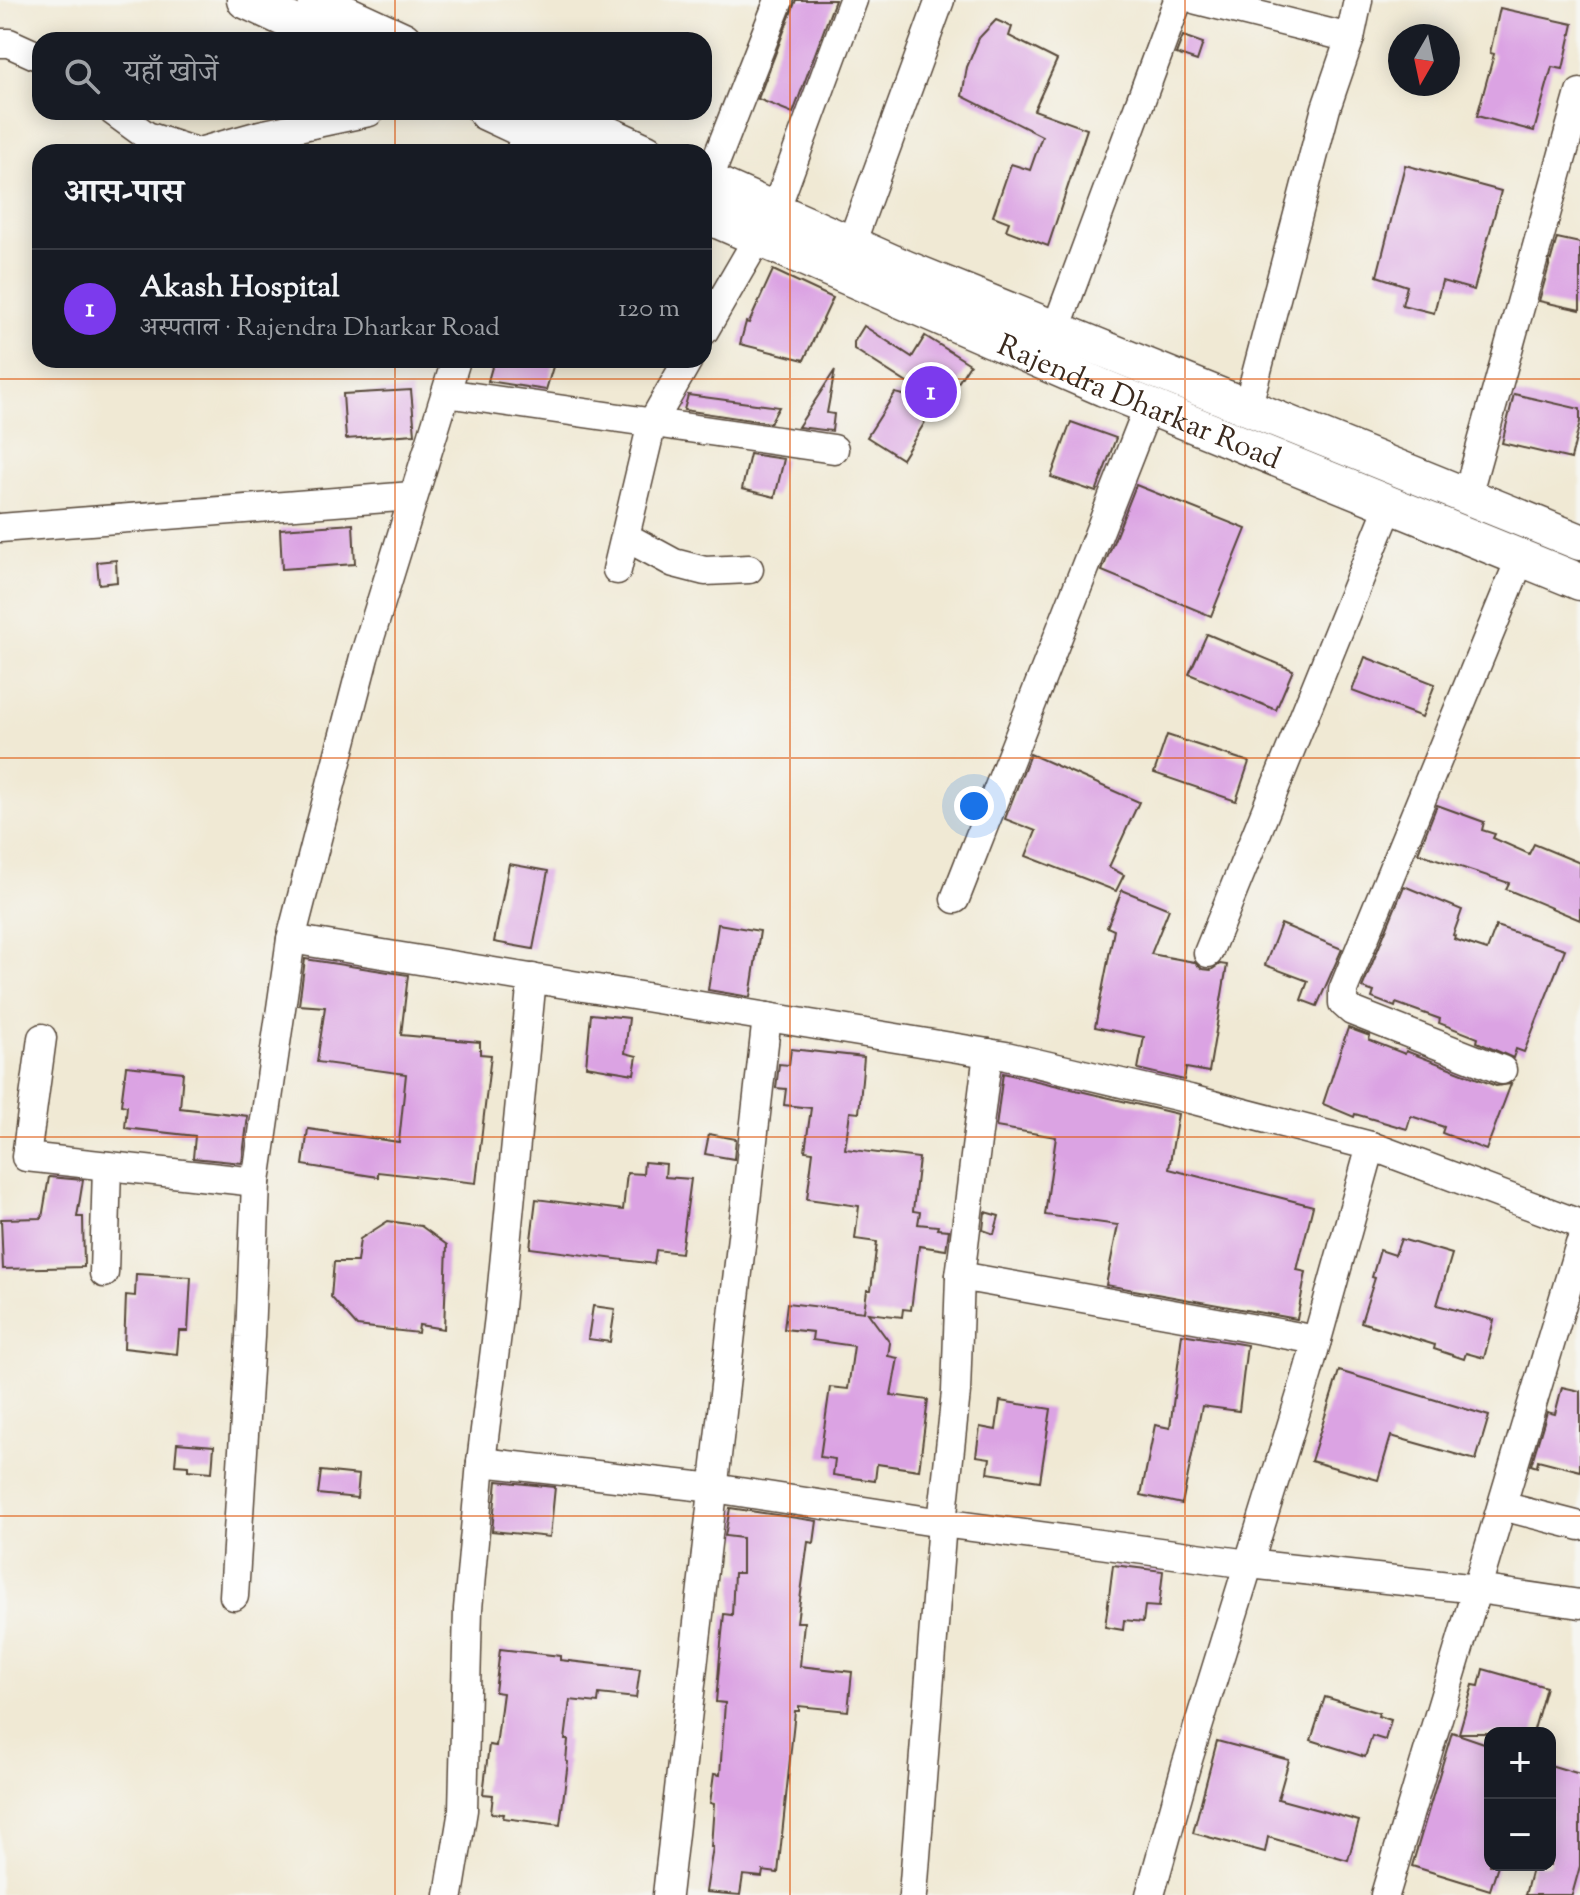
<!DOCTYPE html>
<html lang="hi">
<head>
<meta charset="utf-8">
<style>
	body { margin:0; font-family:"Sorts Mill Goudy","Noto Serif Devanagari",serif; background:#242831; color:#f1f3f6 }
	.controls { position:absolute; right:24px; bottom:24px; display:grid; overflow:hidden; border-radius:16px; box-shadow:0 4px 20px #0003 }
	.controls button { width:72px; height:72px; display:grid; place-items:center; padding:0; border:0; border-bottom:2px solid #363941; background:#171b24; color:#f1f3f6; font:40px sans-serif }
	.compass { position:absolute; left:1388px; top:24px; width:72px; height:72px; border-radius:50%; background:#171b24; box-shadow:0 4px 20px #0003; rotate:189deg }
	.you { position:absolute; left:974px; top:806px; width:28px; height:28px; margin:-20px; border:6px solid #fff; border-radius:50%; background:#1a73e8; box-shadow:0 0 0 12px #1a73e833 }
	.badge { display:grid; place-items:center; width:52px; height:52px; border-radius:50%; background:#7c3aed; color:#fff; font-size:26px; font-weight:700 }
	.pin { position:absolute; translate:-50% -50%; border:4px solid #fff; box-shadow:0 2px 8px #0006 }
	.list { margin:0; padding:0; list-style:none }
	h2 { display:flex; justify-content:space-between; align-items:center; height:104px; margin:0; padding:0 32px; font-size:34px }
	h2 small { font-size:26px; font-weight:400; color:#9ea1a6 }
	.list li { display:grid; grid-template-columns:52px 1fr auto; gap:24px; align-items:center; box-sizing:border-box; height:120px; padding:0 32px; border-top:2px solid #363941 }
	.list b { display:block; font-size:30px; white-space:nowrap }
	.list p { margin:0; font-size:26px; white-space:nowrap; color:#9ea1a6 }
	.list em { font-size:26px; font-style:normal; color:#9ea1a6 }
	.icon { flex:none; width:44px; height:44px; fill:none; stroke:currentColor; stroke-width:2; stroke-linecap:round; stroke-linejoin:round }
	.map { position:relative; flex:none; width:1580px; height:1895px; overflow:hidden }
	.search { position:absolute; background:#171b24; box-shadow:0 4px 20px #0003; left:32px; top:32px; width:680px; height:88px; display:flex; align-items:center; gap:20px; box-sizing:border-box; padding:0 28px; border-radius:24px; color:#9ea1a6; font-size:30px }
	.panel { position:absolute; background:#171b24; box-shadow:0 4px 20px #0003; left:32px; top:144px; width:680px; height:224px; border-radius:24px }
	.map>svg:first-child { display:block }
	.building { fill:#dba3e3 }
	.lines { fill:none; stroke-linecap:round; stroke-linejoin:round }
	.minor-casing { stroke:#564739; stroke-width:31 }
	.major-casing { stroke:#564739; stroke-width:39 }
	.minor { stroke:#fff; stroke-width:28 }
	.major { stroke:#fff; stroke-width:36 }
	.grid { fill:none; stroke:#df570d; stroke-width:2; stroke-opacity:0.55 }
	.labels { text-anchor:middle; stroke-width:6; stroke-linejoin:round; paint-order:stroke }
	.street-label { font-size:30px; fill:#3b2a1e; stroke:#f6f6f2 }
</style>
</head>
<body>
<div class="map">
<svg width="1580" height="1895" viewBox="0 0 1580 1895">
	<rect width="100%" height="100%" fill="#f6f6f2"/>
	<filter id="ink" filterUnits="userSpaceOnUse"><feTurbulence type="fractalNoise" baseFrequency=".0125" numOctaves="2"/><feDisplacementMap in="SourceGraphic" scale="16" xChannelSelector="R" yChannelSelector="G"/><feConvolveMatrix kernelMatrix="1 2 1 2 8 2 1 2 1" color-interpolation-filters="sRGB"/></filter>
	<filter id="wash" filterUnits="userSpaceOnUse"><feTurbulence type="fractalNoise" baseFrequency=".006" numOctaves="4" result="noise"/><feDisplacementMap in="SourceGraphic" scale="32" xChannelSelector="R" yChannelSelector="G"/><feGaussianBlur stdDeviation="1.8" result="paint"/><feColorMatrix in="noise" values="0 0 0 0 0 0 0 0 0 0 0 0 0 0 0 0 0 1.4 0 .05"/><feComposite in="paint" operator="in"/></filter>
	<g filter="url(#wash)">
		<rect width="100%" height="100%" fill="#f0e9d4"/>
		<g id="blocks">
			<!-- building -->
			<g class="building">
				<polygon points="796,0 835,0 793,113 758,99"/>
				<polygon points="1500,8 1573,24 1563,69 1552,67 1534,131 1477,116 1494,54 1490,53"/>
				<polygon points="996,20 1012,27 1009,36 1057,60 1034,110 1087,129 1048,246 1006,230 1009,222 993,216 1011,164 1030,170 1042,136 962,96 967,67 979,38"/>
				<polygon points="1183,36 1203,43 1197,61 1176,54"/>
				<polygon points="1405,165 1501,191 1474,290 1442,281 1434,313 1402,305 1407,286 1377,276"/>
				<polygon points="1557,238 1580,243 1580,310 1539,301"/>
				<polygon points="773,270 833,298 804,360 740,344 746,322 749,323"/>
				<polygon points="864,326 912,357 925,336 970,364 943,406 854,349 854,342"/>
				<polygon points="494,360 555,360 546,390 488,381"/>
				<polygon points="835,370 827,413 834,414 832,431 798,427"/>
				<polygon points="411,390 415,434 346,439 343,394"/>
				<polygon points="895,393 937,403 902,459 867,437"/>
				<polygon points="1514,394 1580,409 1580,422 1571,459 1502,443"/>
				<polygon points="688,395 779,407 770,423 684,410"/>
				<polygon points="1071,422 1116,438 1096,492 1051,477"/>
				<polygon points="750,454 784,459 775,497 742,489"/>
				<polygon points="1136,485 1246,529 1211,616 1102,571"/>
				<polygon points="353,524 355,564 282,569 280,529"/>
				<polygon points="116,560 117,582 99,584 97,562"/>
				<polygon points="1207,634 1293,670 1276,710 1189,674"/>
				<polygon points="1365,657 1435,684 1422,717 1352,691"/>
				<polygon points="1167,735 1249,762 1236,801 1154,773"/>
				<polygon points="1030,754 1139,802 1109,867 1124,875 1116,891 1026,856 1036,831 1005,819"/>
				<polygon points="1437,805 1484,822 1482,830 1495,834 1493,838 1529,854 1534,844 1580,863 1580,920 1506,889 1509,883 1418,853"/>
				<polygon points="509,864 548,871 533,949 494,942"/>
				<polygon points="1404,886 1462,910 1453,935 1455,936 1454,939 1487,950 1496,926 1565,949 1524,1052 1516,1049 1513,1058 1477,1042 1478,1038 1439,1023 1440,1019 1396,1003 1395,1007 1372,998 1374,992 1362,988"/>
				<polygon points="1122,890 1169,909 1151,954 1194,962 1202,969 1211,970 1220,964 1227,965 1209,1072 1186,1068 1184,1080 1138,1069 1144,1037 1095,1027 1114,930 1107,927"/>
				<polygon points="718,924 760,931 750,997 708,990"/>
				<polygon points="1281,924 1342,949 1317,1006 1301,1000 1308,981 1265,965"/>
				<polygon points="305,959 408,975 401,1035 480,1042 480,1054 491,1055 476,1183 378,1172 378,1177 303,1165 308,1129 399,1142 406,1074 317,1062 325,1007 299,1005"/>
				<polygon points="591,1014 629,1018 625,1053 637,1056 634,1074 586,1066"/>
				<polygon points="1348,1028 1370,1036 1369,1040 1405,1054 1406,1051 1496,1086 1511,1084 1486,1150 1442,1133 1444,1127 1411,1116 1407,1129 1355,1114 1354,1117 1323,1104"/>
				<polygon points="791,1049 864,1057 859,1113 850,1112 845,1149 919,1158 913,1211 920,1212 918,1224 938,1226 937,1229 949,1230 946,1250 919,1246 911,1310 903,1309 902,1317 868,1313 890,1343 888,1356 898,1358 891,1395 928,1400 919,1470 877,1464 875,1481 833,1475 835,1459 820,1457 830,1387 848,1389 854,1346 812,1340 813,1332 784,1329 787,1303 864,1312 867,1290 871,1290 877,1242 855,1239 859,1206 807,1199 813,1152 805,1151 811,1108 784,1105 786,1089 776,1088 779,1064 789,1065"/>
				<polygon points="126,1066 183,1072 180,1108 248,1116 242,1163 193,1158 195,1136 125,1128 127,1106 121,1105"/>
				<polygon points="1003,1073 1178,1114 1169,1169 1313,1206 1297,1270 1306,1272 1297,1319 1106,1285 1118,1225 1045,1215 1056,1137 996,1127"/>
				<polygon points="709,1134 736,1139 734,1159 705,1154"/>
				<polygon points="644,1162 666,1164 665,1177 691,1179 681,1253 656,1250 654,1264 530,1248 536,1199 623,1210 627,1173 643,1174"/>
				<polygon points="49,1177 83,1180 77,1217 83,1217 84,1267 3,1269 1,1219 42,1218"/>
				<polygon points="985,1212 999,1216 994,1234 983,1230"/>
				<polygon points="388,1221 421,1226 447,1245 444,1329 419,1325 418,1333 357,1326 331,1297 334,1262 357,1262 360,1239"/>
				<polygon points="1401,1239 1452,1254 1437,1305 1494,1320 1484,1358 1466,1353 1464,1359 1434,1349 1435,1345 1361,1322 1375,1278 1372,1277 1380,1250 1395,1255"/>
				<polygon points="136,1274 191,1277 188,1331 179,1331 177,1354 124,1348 126,1295 135,1296"/>
				<polygon points="593,1306 615,1309 610,1342 588,1339"/>
				<polygon points="1182,1334 1247,1345 1239,1411 1202,1406 1182,1504 1141,1495 1155,1425 1170,1428"/>
				<polygon points="1339,1371 1489,1416 1476,1460 1391,1436 1378,1480 1311,1461"/>
				<polygon points="1562,1387 1580,1391 1580,1471 1538,1460 1537,1467 1531,1465 1547,1412 1555,1414"/>
				<polygon points="1000,1401 1051,1409 1040,1481 988,1473 990,1458 976,1456 980,1427 996,1430"/>
				<polygon points="177,1443 214,1446 212,1472 188,1470 188,1466 175,1465"/>
				<polygon points="321,1471 359,1475 357,1498 318,1494"/>
				<polygon points="497,1481 555,1487 550,1537 492,1531"/>
				<polygon points="730,1508 817,1521 814,1543 808,1542 797,1622 804,1622 800,1666 852,1672 848,1711 799,1706 799,1711 795,1711 778,1873 763,1871 762,1877 743,1875 740,1895 706,1892 713,1847 711,1847 714,1804 710,1803 714,1774 720,1775 725,1703 716,1702 721,1644 724,1614 732,1615 734,1573 742,1573 742,1538 725,1536"/>
				<polygon points="1113,1565 1163,1571 1159,1607 1145,1606 1143,1622 1124,1620 1123,1630 1105,1627"/>
				<polygon points="500,1649 560,1656 560,1660 640,1669 636,1698 599,1694 598,1703 570,1700 565,1740 568,1740 566,1761 568,1762 560,1825 503,1818 504,1814 491,1813 493,1795 483,1794 489,1745 496,1746 503,1693 495,1692"/>
				<polygon points="1483,1669 1546,1687 1533,1733 1459,1733 1473,1685 1479,1686"/>
				<polygon points="1325,1697 1379,1713 1378,1716 1391,1720 1385,1740 1372,1736 1365,1757 1311,1740"/>
				<polygon points="1452,1732 1490,1745 1490,1865 1498,1865 1490,1890 1412,1866"/>
				<polygon points="1217,1741 1289,1760 1278,1799 1359,1821 1348,1860 1268,1837 1265,1852 1193,1833"/>
				<polygon points="1550,1765 1580,1774 1580,1866 1572,1895 1525,1895 1533,1865 1550,1865"/>
			</g>
		</g>
	</g>
	<g filter="url(#ink)">
		<use href="#blocks" fill-opacity="0" stroke="#564739" stroke-width="2"/>
		<g class="lines">
			<!-- minor casing -->
			<g class="minor-casing">
				<g id="minor">
					<polyline points="1197,0 1350,38"/>
					<polyline points="0,43 9,43 40,57"/>
					<polyline points="114,112 147,136 196,152"/>
					<polyline points="199,152 260,135 369,112"/>
					<polyline points="520,152 526,131 537,112"/>
					<polyline points="708,181 779,0"/>
					<polyline points="775,211 853,0"/>
					<polyline points="851,244 940,0"/>
					<polyline points="1056,329 1178,0"/>
					<polyline points="704,331 758,238"/>
					<polyline points="446,393 834,449"/>
					<polyline points="1247,409 1326,108 1350,38 1358,0"/>
					<polyline points="1467,496 1580,93"/>
					<polyline points="0,528 412,496"/>
					<polyline points="626,537 674,563 705,571 749,569"/>
					<polyline points="617,570 652,423 688,360"/>
					<polyline points="955,899 1149,405"/>
					<polyline points="291,939 1006,1056 1190,1099 1371,1146"/>
					<polyline points="1208,953 1390,504"/>
					<polyline points="42,1038 26,1157 256,1182"/>
					<polyline points="1502,1070 1352,1011 1343,1003 1343,990 1521,557"/>
					<polyline points="104,1273 107,1166"/>
					<polyline points="960,1276 1317,1340"/>
					<polyline points="481,1462 714,1488 942,1523 1249,1564 1477,1589 1580,1604"/>
					<polyline points="1502,1506 1580,1526"/>
					<polyline points="234,1596 250,1337 256,1182 291,939 364,657 456,360"/>
					<polyline points="449,1895 463,1810 468,1609 481,1462 499,1317 532,978"/>
					<polyline points="667,1895 767,1017"/>
					<polyline points="913,1895 942,1523 956,1392 960,1276 988,1053"/>
					<polyline points="1150,1895 1186,1766 1308,1372 1371,1146 1580,1224"/>
					<polyline points="1385,1895 1580,1244"/>
				</g>
			</g>
			<!-- major casing -->
			<g class="major-casing">
				<g id="major">
					<polyline points="245,0 331,40"/>
					<polyline points="316,0 403,40"/>
					<polyline points="486,112 572,152"/>
					<polyline points="559,112 646,152"/>
					<polyline points="704,179 904,268 1580,542"/>
					<path id="s1" d="M704 214 1104 388 1580 582"/>
				</g>
			</g>
			<!-- minor -->
			<use href="#minor" class="minor"/>
			<!-- major -->
			<use href="#major" class="major"/>
		</g>
	</g>
	<!-- grid -->
	<path class="grid" d="M395 0V40M790 0V1895M1185 0V1895M395 112V152M395 360V1895M0 379H1580M0 758H1580M0 1137H1580M0 1516H1580"/>
	<g class="labels">
		<!-- street labels -->
		<g class="street-label">
			<text dy="10" stroke="none"><textPath href="#s1" startOffset="474">Rajendra Dharkar Road</textPath></text>
		</g>
	</g>
</svg>
<div class="controls">
<button>+</button>
<button>−</button>
</div>
<svg class="compass" viewBox="-18 -18 36 36"><path d="M0-13l5 13h-10z" fill="#e53935"/><path d="M0 13l5-13h-10z" fill="#9ea1a6"/></svg>
<div class="you"></div>
<div class="pin badge" style="left:931px;top:392px">1</div>
<div class="search"><svg class="icon" aria-label="search" viewBox="0 0 24 24"><circle cx="10" cy="10" r="6"/><path d="M15 15l6 6"/></svg>यहाँ खोजें</div>
<section class="panel">
<h2>आस-पास<small></small></h2>
<ul class="list">
<li><span class="badge">1</span><div><b>Akash Hospital</b><p>अस्पताल · Rajendra Dharkar Road</p></div><em>120 m</em></li>
</ul>
</section>
</div>
</body>
</html>
